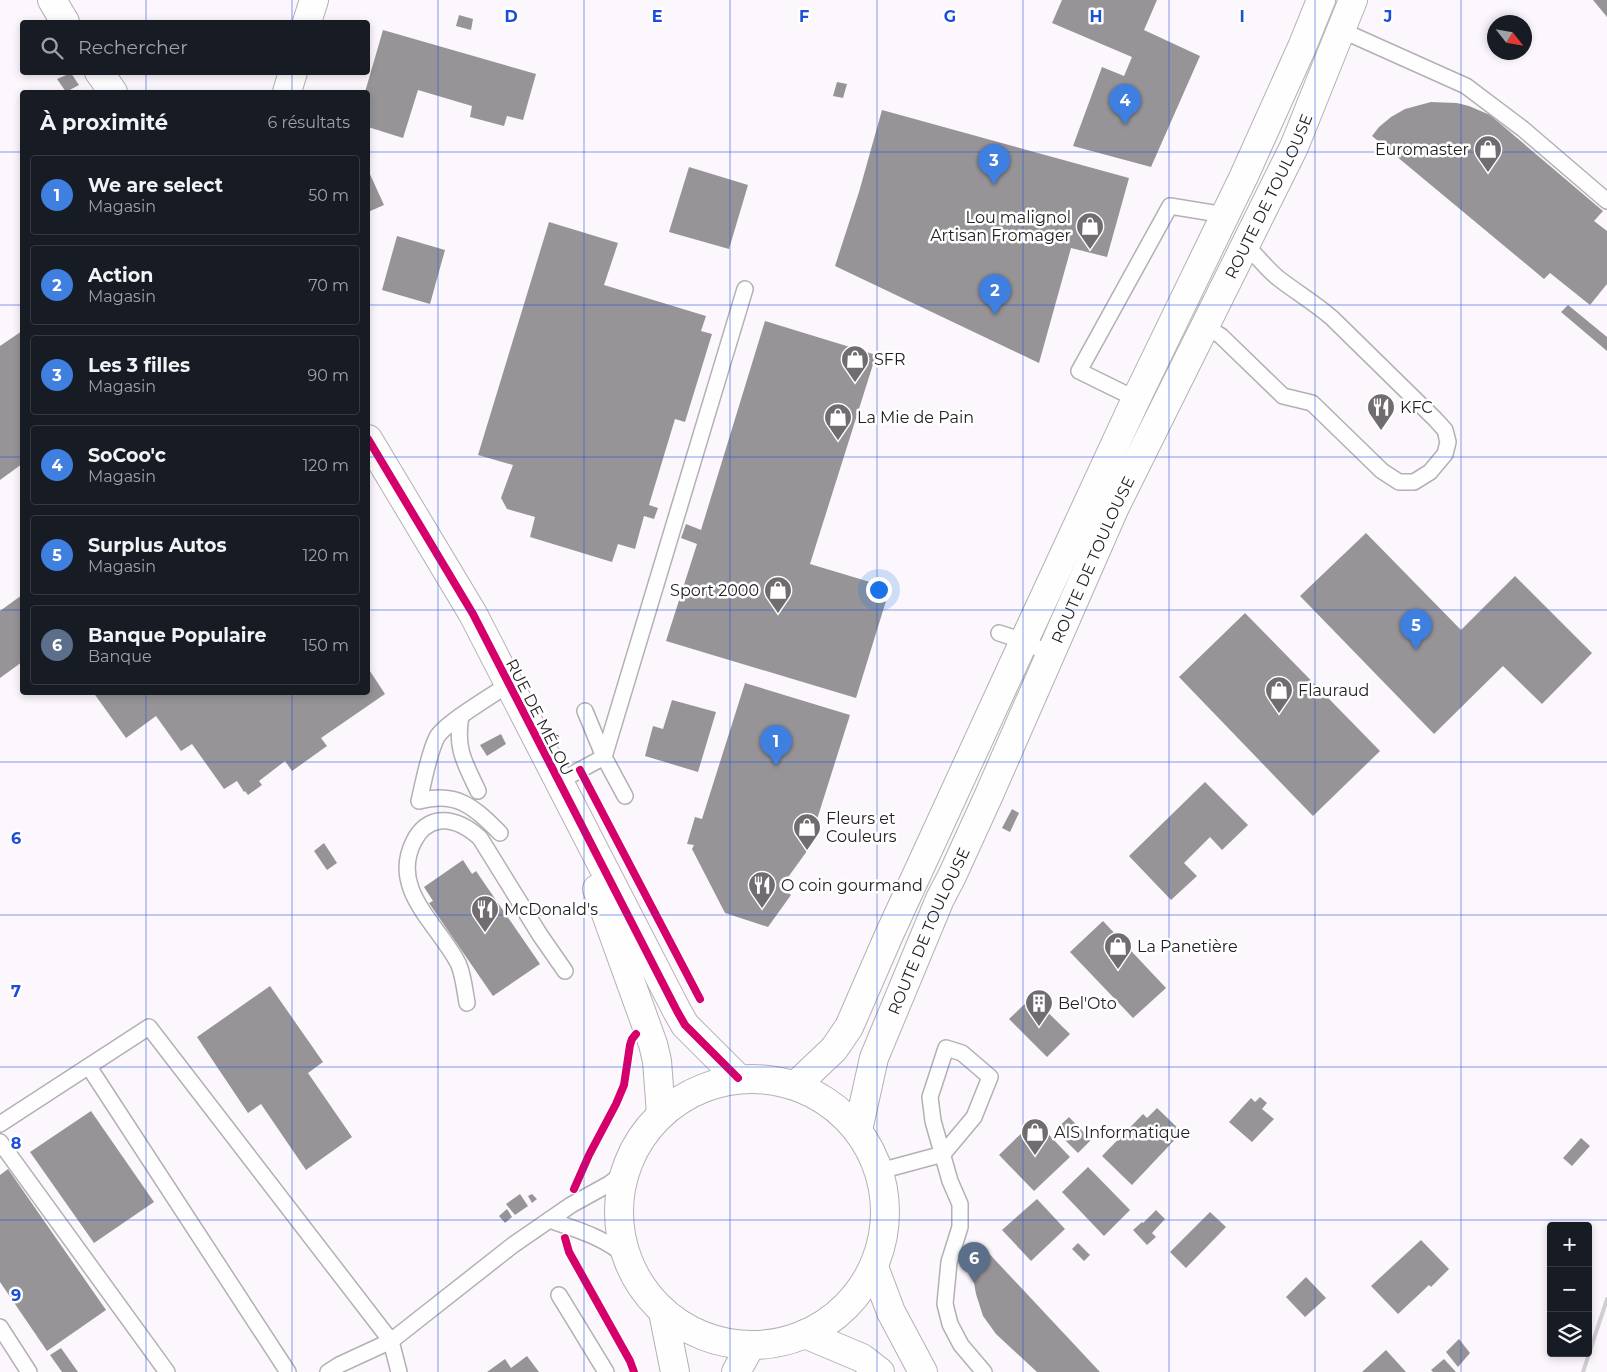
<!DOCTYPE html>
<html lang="fr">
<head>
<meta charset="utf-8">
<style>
	body { margin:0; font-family:Montserrat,sans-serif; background:#20242c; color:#f1f3f6 }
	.controls { position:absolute; right:15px; bottom:15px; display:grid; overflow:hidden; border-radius:5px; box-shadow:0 2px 8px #0003 }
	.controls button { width:45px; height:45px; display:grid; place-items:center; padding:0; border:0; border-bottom:1px solid #363941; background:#171b24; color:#f1f3f6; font:25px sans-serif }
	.compass { position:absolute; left:1487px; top:15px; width:45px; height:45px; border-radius:50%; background:#171b24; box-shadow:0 2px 8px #0003; rotate:121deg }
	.you { position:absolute; left:878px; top:589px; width:18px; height:18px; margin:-12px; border:4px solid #fff; border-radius:50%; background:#1a73e8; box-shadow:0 0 0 8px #1a73e833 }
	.badge { display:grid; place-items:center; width:32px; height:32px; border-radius:50%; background:#706c70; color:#fff; font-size:16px; font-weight:700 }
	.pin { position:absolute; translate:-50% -41px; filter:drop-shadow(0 1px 2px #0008) }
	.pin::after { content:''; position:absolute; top:26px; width:18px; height:15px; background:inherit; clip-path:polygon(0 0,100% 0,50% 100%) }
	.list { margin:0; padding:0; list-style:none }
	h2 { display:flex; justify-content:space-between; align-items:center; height:65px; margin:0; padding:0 20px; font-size:21px }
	h2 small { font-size:16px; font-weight:400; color:#9ea1a6 }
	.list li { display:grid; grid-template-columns:32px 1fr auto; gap:15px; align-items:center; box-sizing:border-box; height:80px; margin:0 10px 10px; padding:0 10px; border:1px solid #363941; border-radius:5px }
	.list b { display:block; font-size:19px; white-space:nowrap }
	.list p { margin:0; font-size:16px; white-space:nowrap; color:#9ea1a6 }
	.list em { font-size:16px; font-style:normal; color:#9ea1a6 }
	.icon { flex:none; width:28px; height:28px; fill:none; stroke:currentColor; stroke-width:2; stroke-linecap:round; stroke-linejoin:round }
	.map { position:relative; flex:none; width:1607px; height:1372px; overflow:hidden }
	.search { position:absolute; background:#171b24; box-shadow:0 2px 8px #0003; left:20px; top:20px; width:350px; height:55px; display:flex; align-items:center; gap:12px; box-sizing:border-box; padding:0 18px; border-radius:5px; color:#9ea1a6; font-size:19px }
	.panel { position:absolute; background:#171b24; box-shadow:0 2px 8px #0003; left:20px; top:90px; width:350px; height:605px; border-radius:5px }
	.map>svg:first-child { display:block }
	.building { fill:#979498 }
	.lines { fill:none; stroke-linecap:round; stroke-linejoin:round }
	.lane-casing { stroke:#b3b0b3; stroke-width:18 }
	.street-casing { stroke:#b3b0b3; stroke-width:30 }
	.primary-casing { stroke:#b3b0b3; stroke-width:30 }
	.lane { stroke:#fffeff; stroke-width:15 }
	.street { stroke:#fffeff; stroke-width:28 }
	.primary { stroke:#fffeff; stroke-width:28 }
	.rail { stroke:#d0ced0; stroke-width:4 }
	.cycleway-casing { stroke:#fff; stroke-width:11 }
	.cycleway { stroke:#d6006c; stroke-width:8 }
	.grid { fill:none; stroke:#1d4ed8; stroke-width:1; stroke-opacity:0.55 }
	.labels { text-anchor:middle; stroke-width:5; stroke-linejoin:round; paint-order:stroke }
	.poi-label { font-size:16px; fill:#242125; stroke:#fff; text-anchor:start }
	.street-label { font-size:16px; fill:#242125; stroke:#fff }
	.grid-label { font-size:16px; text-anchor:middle; font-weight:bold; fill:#1d4ed8; stroke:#fff; stroke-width:5; stroke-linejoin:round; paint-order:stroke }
</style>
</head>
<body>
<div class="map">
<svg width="1607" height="1372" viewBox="0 0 1607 1372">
	<rect width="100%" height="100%" fill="#fcf7fc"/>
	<!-- building -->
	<g class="building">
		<polygon points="1062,0 1157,0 1144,30 1200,56 1151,167 1073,146 1102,67 1124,76 1132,57 1052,23"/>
		<polygon points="1593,0 1607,0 1607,17"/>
		<polygon points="459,15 473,19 471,30 456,26"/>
		<polygon points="383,30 536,74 523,120 507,116 504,126 470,117 472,106 418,90 403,138 368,127 368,92 365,92"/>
		<polygon points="71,73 79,85 66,92 57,79"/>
		<polygon points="837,82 847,84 843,98 833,96"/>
		<polygon points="1431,102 1457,103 1469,106 1490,115 1603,211 1594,221 1607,231 1607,284 1590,305 1550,273 1544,279 1372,136 1379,127 1391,117 1405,109"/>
		<polygon points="882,110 1129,178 1107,257 1071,248 1039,363 835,266 859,192"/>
		<polygon points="689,167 748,185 729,249 669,232"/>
		<polygon points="369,172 384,205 368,212 368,173"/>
		<polygon points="549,222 618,243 604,285 706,316 701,331 712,334 685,422 675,419 649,505 658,508 654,519 644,516 635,549 618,544 612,562 530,537 535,517 507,509 501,498 513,465 478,455"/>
		<polygon points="397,236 445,250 430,304 382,290"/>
		<polygon points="1568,305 1607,337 1607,351 1561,312"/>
		<polygon points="765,321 876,355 810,564 890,588 856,698 666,641 697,544 681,538 686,524 701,530"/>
		<polygon points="22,331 22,464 0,480 0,346"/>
		<polygon points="1366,533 1461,630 1515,576 1592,653 1542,704 1503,666 1434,734 1300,596"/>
		<polygon points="22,595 22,662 0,678 0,611"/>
		<polygon points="1245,613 1380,751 1313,816 1179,677"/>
		<polygon points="368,668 385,694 321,738 327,746 292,771 285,761 259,781 262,785 248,795 245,791 244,792 237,781 224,789 192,744 181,751 156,716 126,738 93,692 368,692"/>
		<polygon points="745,683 850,715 807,851 781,887 791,895 768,927 725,913 692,849 694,845 687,844 695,817 702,819"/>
		<polygon points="672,700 716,712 698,772 645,756 653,726 663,729"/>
		<polygon points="501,734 506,744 487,756 480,745"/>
		<polygon points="1205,782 1248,825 1222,850 1210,837 1184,863 1197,876 1171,900 1129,856"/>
		<polygon points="1012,809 1019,813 1010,832 1002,828"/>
		<polygon points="324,843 337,863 327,870 314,851"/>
		<polygon points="463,860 472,874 476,871 540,964 493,996 429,903 433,901 424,887"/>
		<polygon points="1103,921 1166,988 1133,1018 1070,952"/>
		<polygon points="270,986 323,1062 308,1073 352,1137 306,1170 261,1104 248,1113 197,1037"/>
		<polygon points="1032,997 1070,1034 1047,1057 1009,1019"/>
		<polygon points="1260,1097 1267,1103 1262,1109 1274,1119 1252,1142 1229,1122 1251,1098 1255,1102"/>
		<polygon points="1157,1108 1182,1132 1132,1185 1102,1156 1143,1114 1147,1118"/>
		<polygon points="91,1111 154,1202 94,1243 30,1152"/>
		<polygon points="1069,1117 1091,1140 1078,1153 1055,1130"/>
		<polygon points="1035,1120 1070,1157 1034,1191 999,1155"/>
		<polygon points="1581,1138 1590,1146 1572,1166 1563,1158"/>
		<polygon points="1088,1167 1130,1210 1104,1236 1062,1192"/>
		<polygon points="8,1169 106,1310 47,1351 0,1282 0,1175"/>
		<polygon points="520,1194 528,1206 515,1215 506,1204"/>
		<polygon points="532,1194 537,1199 532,1203 528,1196"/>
		<polygon points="1037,1199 1065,1229 1031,1261 1002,1230"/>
		<polygon points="507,1209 512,1217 505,1223 499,1216"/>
		<polygon points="1156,1210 1165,1219 1152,1233 1156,1237 1147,1245 1133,1230 1142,1222 1143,1223"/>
		<polygon points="1210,1212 1226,1227 1186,1268 1170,1252"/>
		<polygon points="1421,1240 1449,1269 1431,1287 1429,1285 1398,1314 1371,1286"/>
		<polygon points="1078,1243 1090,1255 1084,1261 1072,1249"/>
		<polygon points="981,1245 1100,1372 1037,1372 996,1334 983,1316 976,1294 974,1283 977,1260"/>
		<polygon points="1306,1277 1326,1298 1305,1317 1286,1297"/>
		<polygon points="1459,1339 1470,1353 1458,1367 1446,1352"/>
		<polygon points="61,1348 78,1372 62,1372 50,1355"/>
		<polygon points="1386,1350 1406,1372 1362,1372"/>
		<polygon points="527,1356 539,1372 487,1372 505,1359 511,1368"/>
		<polygon points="1444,1359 1456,1372 1433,1372 1431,1370"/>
	</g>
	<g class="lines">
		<!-- lane casing -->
		<g class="lane-casing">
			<g id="lane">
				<polyline points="1341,30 1466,86 1523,129 1607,201"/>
				<path d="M1205 326 1221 336 1283 396 1312 403 1382 471 1399 482H1414L1430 472 1445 454 1448 442 1445 430 1435 419 1332 318C1315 303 1296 292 1278 278 1266 268 1256 255 1245 244"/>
				<polyline points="1136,399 1079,371 1170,206 1225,215"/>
				<polyline points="999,633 1024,641 1051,655"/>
				<polyline points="585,711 604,757 625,796"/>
				<path d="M461 716C455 749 465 763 478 791"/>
				<polyline points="558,782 604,757 745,289"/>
				<path d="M500 833C474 807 457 791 419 801 424 781 428 755 437 737 445 723 493 695 509 684"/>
				<path d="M467 1003C465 992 463 973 458 963 438 924 389 889 414 841 419 831 427 823 439 821 455 819 469 828 480 838L540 935 565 971"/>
				<polyline points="89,1067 288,1372"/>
				<polyline points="0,1124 149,1027 391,1341 339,1365 328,1372"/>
				<polyline points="0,1142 167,1372"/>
				<polyline points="880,1171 943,1154 974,1117 990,1077 962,1053 946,1048 930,1097 933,1121 950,1181 960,1204 960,1227 949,1262 945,1304 950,1324 961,1345 984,1372"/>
				<path d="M549 1220C575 1229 607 1238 627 1258"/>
				<polyline points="559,1295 606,1372"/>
				<polyline points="0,1327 29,1372"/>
				<polyline points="399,1372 391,1341 513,1245 571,1205 609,1184 625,1172"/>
			</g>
		</g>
		<!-- street casing -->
		<g class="street-casing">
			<g id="street">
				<polyline points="52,0 65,22"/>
				<polyline points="307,22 314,0"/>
				<polyline points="99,72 113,92"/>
				<polyline points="287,92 293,72"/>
				<polyline points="368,439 473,614 677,1011 685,1025 738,1078"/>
				<polyline points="597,889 653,1044 657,1061 661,1114"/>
			</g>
		</g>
		<!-- primary casing -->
		<g class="primary-casing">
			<g id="primary">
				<circle cx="752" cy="1212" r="133"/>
				<polyline points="796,1085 834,1049 849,1027 889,935 1024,641 1136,399 1244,176 1302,47 1321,0"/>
				<path id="s1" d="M858 1130 874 1058 940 899 952 876 988 797 1115 507 1294 147 1353 0"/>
				<polyline points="874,1267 891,1312 923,1372"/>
				<polyline points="663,1312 675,1372"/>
				<polyline points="805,1334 862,1358 880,1372"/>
				<polyline points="736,1372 751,1345"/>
			</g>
		</g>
		<!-- lane -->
		<use href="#lane" class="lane"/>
		<!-- street -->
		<use href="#street" class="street"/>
		<!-- primary -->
		<use href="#primary" class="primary"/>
		<!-- rail -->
		<polyline class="rail" points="1583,1372 1607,1299"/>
		<!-- cycleway casing -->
		<g class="cycleway-casing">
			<g id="cycleway">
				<polyline points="368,439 473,614 677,1011 685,1025 738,1078"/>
				<polyline points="580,770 700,999"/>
				<polyline points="574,1189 589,1155 616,1104 624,1085 630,1045 632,1039 636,1034"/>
				<polyline points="565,1238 569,1252 630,1361 634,1372"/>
			</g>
		</g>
		<!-- cycleway -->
		<use href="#cycleway" class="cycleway"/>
	</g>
	<!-- grid -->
	<path class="grid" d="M146 0V22M292 0V22M438 0V1372M584 0V1372M730 0V1372M877 0V1372M1023 0V1372M1169 0V1372M1315 0V1372M1461 0V1372M146 72V92M292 72V92M0 152H22M368 152H1607M0 305H22M368 305H1607M0 457H22M368 457H1607M0 610H22M368 610H1607M146 692V1372M292 692V1372M0 762H1607M0 915H1607M0 1067H1607M0 1220H1607"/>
	<!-- icons -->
	<defs>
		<g id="shop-pin" transform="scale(1.4375)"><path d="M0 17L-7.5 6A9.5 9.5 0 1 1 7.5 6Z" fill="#706c70" stroke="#fff"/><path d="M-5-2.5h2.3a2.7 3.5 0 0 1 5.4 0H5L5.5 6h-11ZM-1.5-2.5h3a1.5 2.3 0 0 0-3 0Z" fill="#fff"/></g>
		<g id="restaurant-pin" transform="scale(1.4375)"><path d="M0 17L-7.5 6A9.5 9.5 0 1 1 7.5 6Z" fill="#706c70" stroke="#fff"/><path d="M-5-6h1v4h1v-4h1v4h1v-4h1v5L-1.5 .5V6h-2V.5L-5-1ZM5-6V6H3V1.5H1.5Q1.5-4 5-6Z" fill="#fff"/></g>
		<g id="building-pin" transform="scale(1.4375)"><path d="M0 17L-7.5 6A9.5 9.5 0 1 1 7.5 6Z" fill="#706c70" stroke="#fff"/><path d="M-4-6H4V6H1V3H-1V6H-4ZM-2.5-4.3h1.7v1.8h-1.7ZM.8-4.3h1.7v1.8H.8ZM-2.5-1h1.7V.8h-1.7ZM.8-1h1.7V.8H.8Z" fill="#fff"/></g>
	</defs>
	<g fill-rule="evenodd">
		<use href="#shop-pin" x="1488" y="149"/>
		<use href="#shop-pin" x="1090" y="226"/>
		<use href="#shop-pin" x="855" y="359"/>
		<use href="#restaurant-pin" x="1381" y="407"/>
		<use href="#shop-pin" x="838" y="417"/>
		<use href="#shop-pin" x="778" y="590"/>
		<use href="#shop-pin" x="1279" y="690"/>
		<use href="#shop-pin" x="807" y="827"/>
		<use href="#restaurant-pin" x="762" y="885"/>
		<use href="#restaurant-pin" x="485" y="909"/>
		<use href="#shop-pin" x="1118" y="946"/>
		<use href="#building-pin" x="1039" y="1003"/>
		<use href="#shop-pin" x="1035" y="1132"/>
	</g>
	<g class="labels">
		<!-- poi labels -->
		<g class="poi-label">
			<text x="1469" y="155" text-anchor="end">Euromaster</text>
			<text x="1071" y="223" text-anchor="end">Lou malignol<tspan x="1071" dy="18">Artisan Fromager</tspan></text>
			<text x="874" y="365">SFR</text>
			<text x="1400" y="413">KFC</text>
			<text x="857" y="423">La Mie de Pain</text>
			<text x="759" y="596" text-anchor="end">Sport 2000</text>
			<text x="1298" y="696">Flauraud</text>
			<text x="826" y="824">Fleurs et<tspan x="826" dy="18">Couleurs</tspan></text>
			<text x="781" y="891">O coin gourmand</text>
			<text x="504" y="915">McDonald's</text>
			<text x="1137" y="952">La Panetière</text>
			<text x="1058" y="1009">Bel'Oto</text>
			<text x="1054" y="1138">AIS Informatique</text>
		</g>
		<!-- street labels -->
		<g class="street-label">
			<text dy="6" stroke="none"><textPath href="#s1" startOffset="1022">ROUTE DE TOULOUSE</textPath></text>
			<text dy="6" stroke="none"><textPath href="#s1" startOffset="618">ROUTE DE TOULOUSE</textPath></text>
			<text transform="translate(540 717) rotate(63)" y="6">RUE DE MÉLOU</text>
			<text dy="6" stroke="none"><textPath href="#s1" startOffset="212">ROUTE DE TOULOUSE</textPath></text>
		</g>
	</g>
	<g class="grid-label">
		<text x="511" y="22">D</text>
		<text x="657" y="22">E</text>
		<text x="804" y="22">F</text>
		<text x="950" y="22">G</text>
		<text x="1096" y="22">H</text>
		<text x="1242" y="22">I</text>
		<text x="1388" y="22">J</text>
		<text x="16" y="844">6</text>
		<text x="16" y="997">7</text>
		<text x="16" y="1149">8</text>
		<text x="16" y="1301">9</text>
	</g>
</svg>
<div class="controls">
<button>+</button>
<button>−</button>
<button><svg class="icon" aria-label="layers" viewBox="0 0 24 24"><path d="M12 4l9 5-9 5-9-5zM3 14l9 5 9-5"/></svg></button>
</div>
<svg class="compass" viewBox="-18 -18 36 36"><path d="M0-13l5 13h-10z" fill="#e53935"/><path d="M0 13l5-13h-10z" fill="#9ea1a6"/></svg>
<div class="you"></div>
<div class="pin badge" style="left:776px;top:766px;background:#3f7fe0">1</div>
<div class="pin badge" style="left:995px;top:315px;background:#3f7fe0">2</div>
<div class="pin badge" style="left:994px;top:185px;background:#3f7fe0">3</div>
<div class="pin badge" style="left:1125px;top:125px;background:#3f7fe0">4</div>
<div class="pin badge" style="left:1416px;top:650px;background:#3f7fe0">5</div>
<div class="pin badge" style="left:974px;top:1283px;background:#5c6f8a">6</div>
<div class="search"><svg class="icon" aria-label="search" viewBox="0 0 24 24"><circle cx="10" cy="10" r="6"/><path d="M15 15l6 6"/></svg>Rechercher</div>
<section class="panel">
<h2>À proximité<small>6 résultats</small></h2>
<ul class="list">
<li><span class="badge" style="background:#3f7fe0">1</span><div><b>We are select</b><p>Magasin</p></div><em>50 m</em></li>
<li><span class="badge" style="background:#3f7fe0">2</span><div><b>Action</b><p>Magasin</p></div><em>70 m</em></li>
<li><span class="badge" style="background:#3f7fe0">3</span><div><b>Les 3 filles</b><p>Magasin</p></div><em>90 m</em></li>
<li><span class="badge" style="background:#3f7fe0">4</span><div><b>SoCoo'c</b><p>Magasin</p></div><em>120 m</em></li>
<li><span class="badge" style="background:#3f7fe0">5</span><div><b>Surplus Autos</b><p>Magasin</p></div><em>120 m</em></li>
<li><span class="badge" style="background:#5c6f8a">6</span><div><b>Banque Populaire</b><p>Banque</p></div><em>150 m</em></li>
</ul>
</section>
</div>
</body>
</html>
